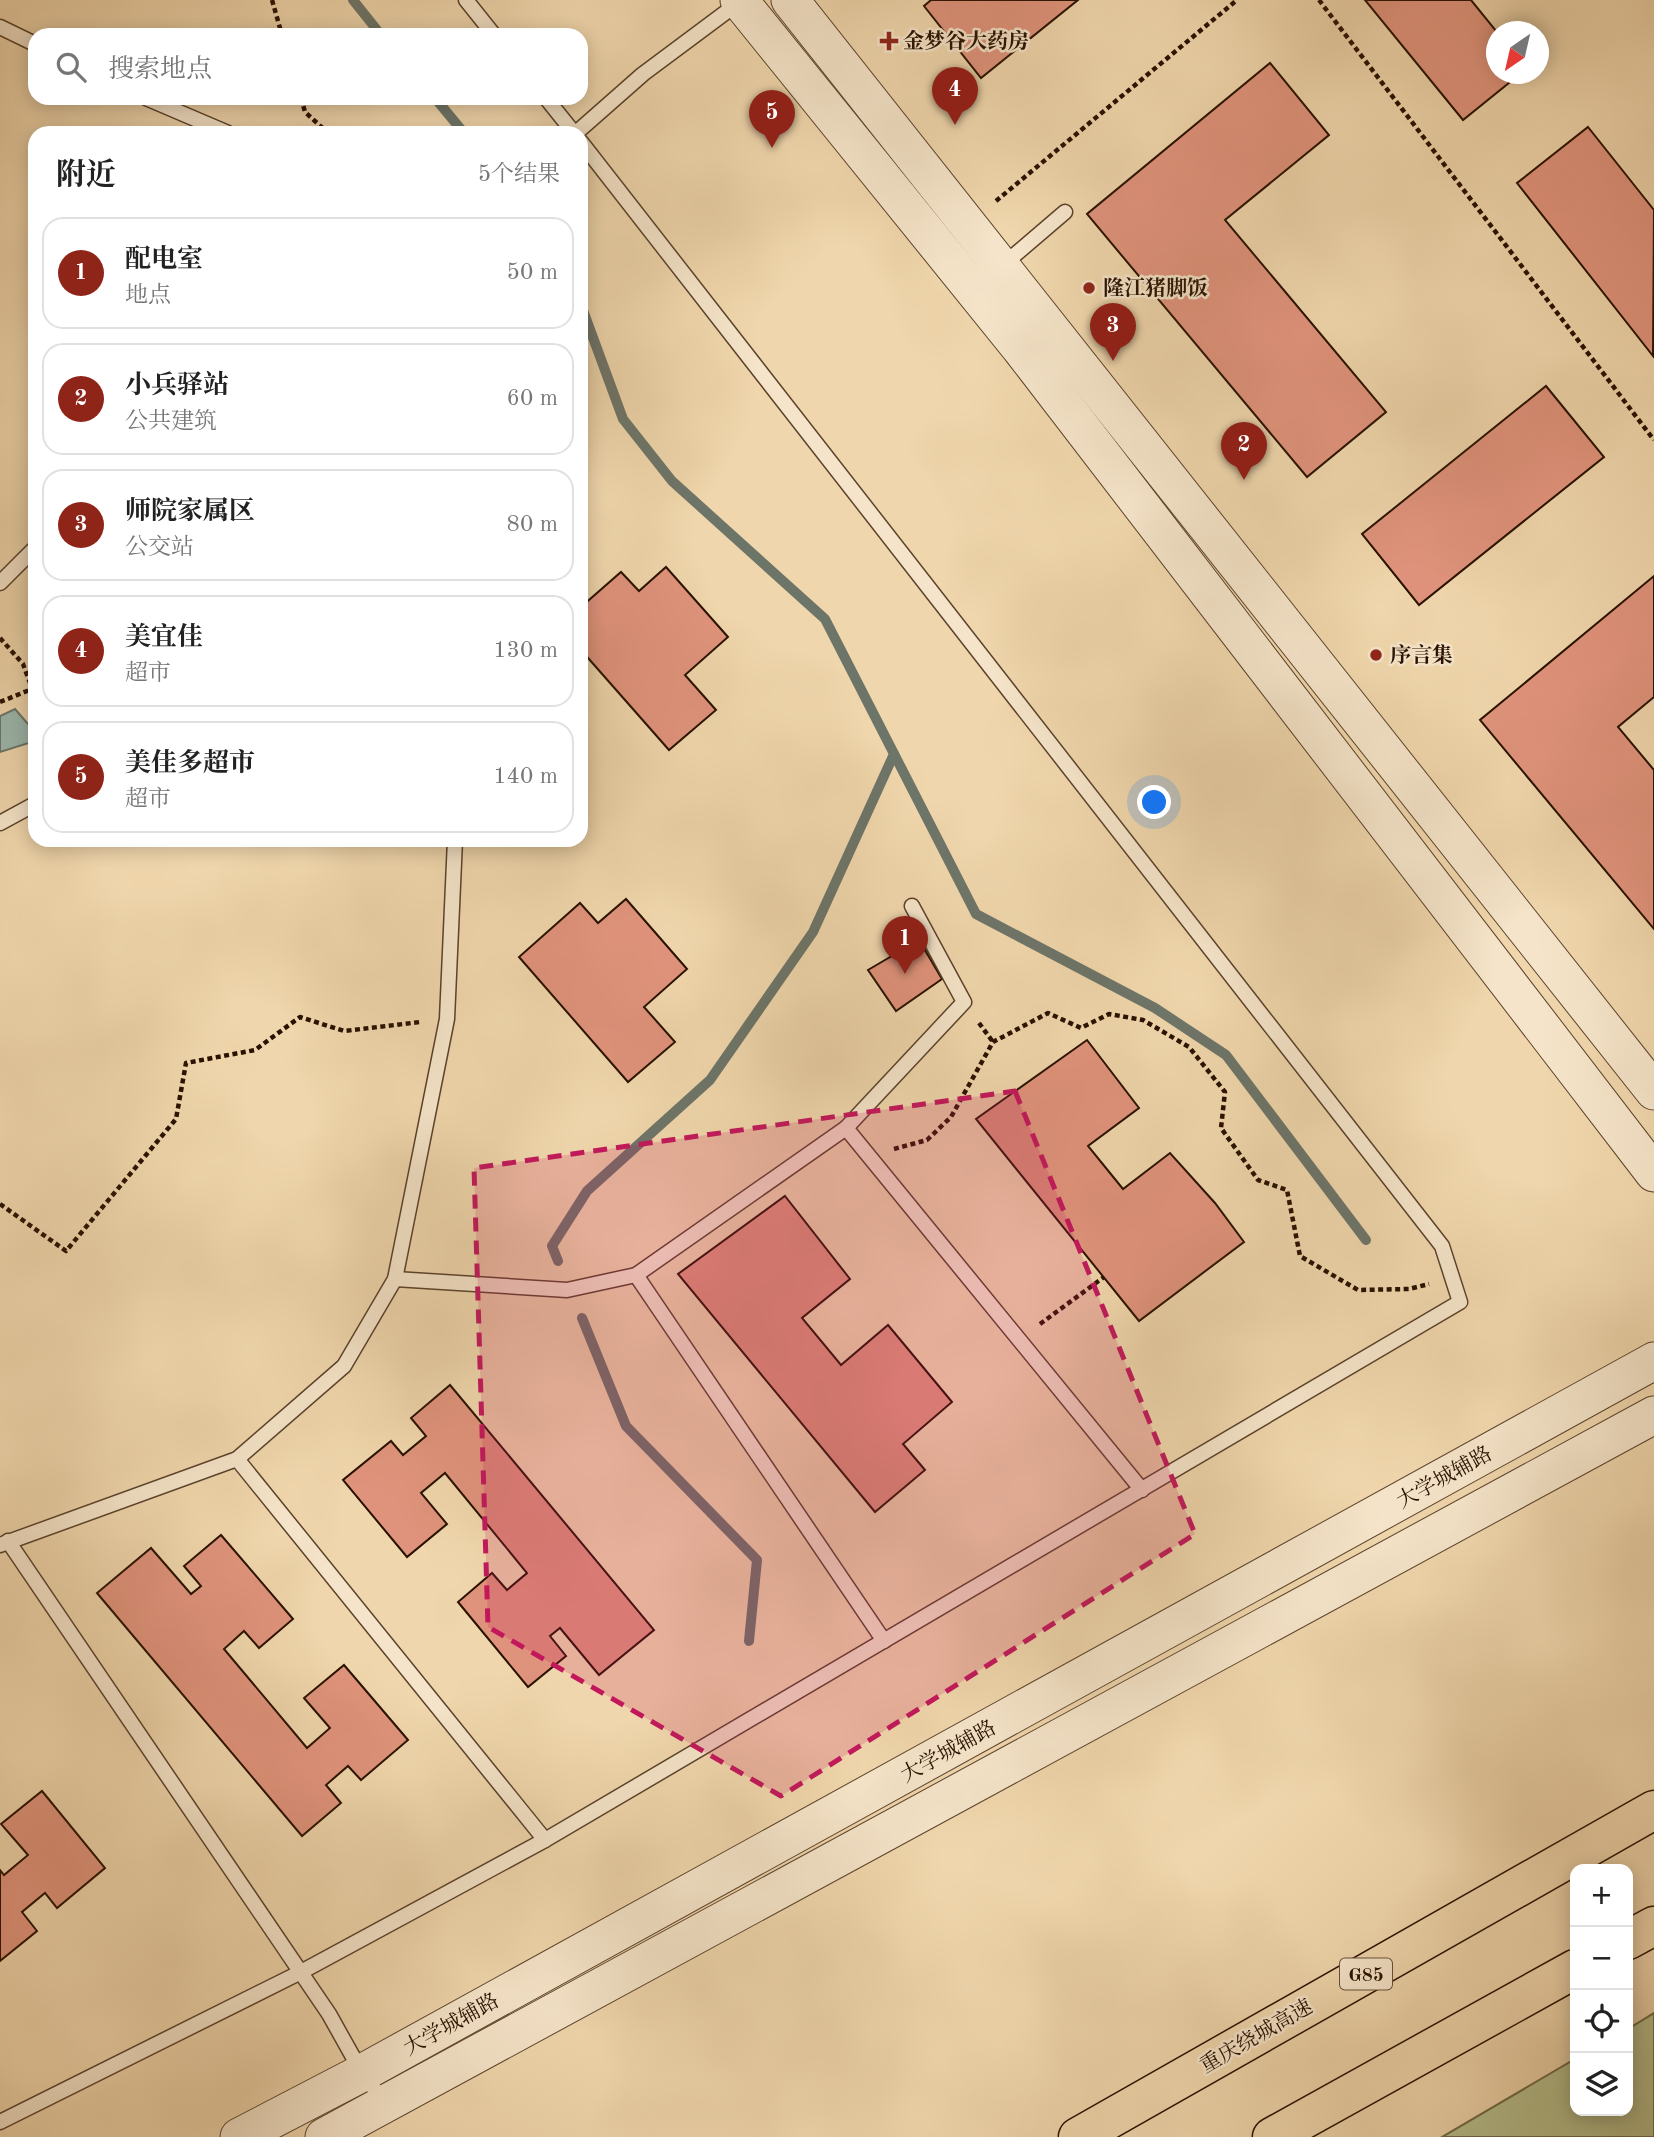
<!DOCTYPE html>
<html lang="zh">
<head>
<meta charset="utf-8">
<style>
	body { margin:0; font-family:"Old Standard TT","Noto Serif SC",serif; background:#f6f6f6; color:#222 }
	.controls { position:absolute; right:21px; bottom:21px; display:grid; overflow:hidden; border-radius:14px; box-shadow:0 4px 18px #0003 }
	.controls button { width:63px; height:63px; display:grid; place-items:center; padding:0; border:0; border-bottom:2px solid #e0e0e0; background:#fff; color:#222; font:35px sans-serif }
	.compass { position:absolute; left:1486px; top:21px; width:63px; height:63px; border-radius:50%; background:#fff; box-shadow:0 4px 18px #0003; rotate:214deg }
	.you { position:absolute; left:1155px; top:803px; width:24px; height:24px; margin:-18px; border:5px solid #fff; border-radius:50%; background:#1a73e8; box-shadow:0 0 0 10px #1a73e833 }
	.badge { display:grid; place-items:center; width:46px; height:46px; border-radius:50%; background:#8f2418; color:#fff; font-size:23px; font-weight:700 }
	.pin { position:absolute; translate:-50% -58px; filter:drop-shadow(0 2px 4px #0008) }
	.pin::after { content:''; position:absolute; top:37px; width:24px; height:21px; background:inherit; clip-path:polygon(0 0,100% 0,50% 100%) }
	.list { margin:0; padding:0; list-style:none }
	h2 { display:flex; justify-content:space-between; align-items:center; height:91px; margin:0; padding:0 28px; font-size:30px }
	h2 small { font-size:23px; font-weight:400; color:#767676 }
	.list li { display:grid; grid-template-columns:46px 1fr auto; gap:21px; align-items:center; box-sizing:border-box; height:112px; margin:0 14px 14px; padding:0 14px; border:2px solid #e0e0e0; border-radius:21px }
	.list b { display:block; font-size:26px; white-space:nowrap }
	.list p { margin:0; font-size:23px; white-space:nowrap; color:#767676 }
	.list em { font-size:23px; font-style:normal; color:#767676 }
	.icon { flex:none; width:38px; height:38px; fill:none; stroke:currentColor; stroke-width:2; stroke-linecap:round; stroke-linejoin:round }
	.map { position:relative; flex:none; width:1654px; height:2137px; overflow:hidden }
	.search { position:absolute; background:#fff; box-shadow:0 4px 18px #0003; left:28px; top:28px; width:560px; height:77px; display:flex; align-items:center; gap:18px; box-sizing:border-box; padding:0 24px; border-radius:21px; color:#767676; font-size:26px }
	.panel { position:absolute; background:#fff; box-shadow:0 4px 18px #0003; left:28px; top:126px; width:560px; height:721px; border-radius:21px }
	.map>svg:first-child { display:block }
	.green { fill:#b5bf8d; stroke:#6e6846; stroke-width:2 }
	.water { fill:#9bb8af; stroke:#6d7569; stroke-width:2 }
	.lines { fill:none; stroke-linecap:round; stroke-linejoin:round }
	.stream { stroke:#6d7569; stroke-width:10 }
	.building { fill:#e0937c; stroke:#281100; stroke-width:2 }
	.service-casing { stroke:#5a422b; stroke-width:17 }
	.tertiary-casing { stroke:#5a422b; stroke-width:39 }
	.motorway-casing { stroke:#281100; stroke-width:41 }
	.path { stroke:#281100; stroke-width:4.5; stroke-dasharray:5 3.5; stroke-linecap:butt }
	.service { stroke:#f5e4c9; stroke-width:14 }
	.tertiary { stroke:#f5e4c9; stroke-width:37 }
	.motorway { stroke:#f0d6ac; stroke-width:38 }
	.marked { fill:#c2185b; fill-opacity:0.2; stroke:#c2185b; stroke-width:5; stroke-dasharray:14 9; stroke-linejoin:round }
	.poi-dot { fill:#8f2418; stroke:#f5e4c9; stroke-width:2.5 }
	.labels { text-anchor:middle; stroke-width:5; stroke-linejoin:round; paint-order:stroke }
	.shield { fill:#f5e4c9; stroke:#66503c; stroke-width:2 }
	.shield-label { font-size:19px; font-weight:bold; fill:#281100 }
	.poi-label { font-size:21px; font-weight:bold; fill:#281100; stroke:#f5e4c9; text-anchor:start }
	.street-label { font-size:21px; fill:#281100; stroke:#f5e4c9 }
</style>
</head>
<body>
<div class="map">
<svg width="1654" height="2137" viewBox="0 0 1654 2137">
	<rect width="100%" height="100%" fill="#f0d6ac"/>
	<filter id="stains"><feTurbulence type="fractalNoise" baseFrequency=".00286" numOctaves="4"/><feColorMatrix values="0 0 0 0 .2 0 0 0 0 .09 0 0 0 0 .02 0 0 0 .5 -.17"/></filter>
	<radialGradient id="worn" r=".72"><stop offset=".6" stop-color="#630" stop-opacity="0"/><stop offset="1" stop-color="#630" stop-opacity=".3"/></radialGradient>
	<!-- green -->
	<polygon class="green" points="1654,2013 1654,2137 1442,2137 1575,2059 1575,2111 1628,2111 1628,2029"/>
	<!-- water -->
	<polygon class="water" points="15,709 35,732 35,741 0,752 0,716"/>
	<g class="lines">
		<!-- stream -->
		<g class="stream">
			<polyline points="353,0 381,35"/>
			<polyline points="435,98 464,133"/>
			<polyline points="581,305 623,419 672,481 825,619 976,914 1155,1008 1226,1055 1366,1240"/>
			<polyline points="558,1261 552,1246 587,1191 710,1080 813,932 894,754"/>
			<polyline points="582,1318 626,1426 757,1560 749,1641"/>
		</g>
	</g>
	<!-- building -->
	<g class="building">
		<polygon points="931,0 1078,0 981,78 924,6"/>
		<polygon points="1365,0 1471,0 1497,32 1496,74 1520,74 1463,120"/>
		<polygon points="1270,63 1329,135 1225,220 1386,412 1307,477 1087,214"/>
		<polygon points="1588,127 1654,210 1653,356 1517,183"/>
		<polygon points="1546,386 1604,457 1419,605 1362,534"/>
		<polygon points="666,567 728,637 685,675 716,710 669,750 581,650 581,607 621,572 639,591"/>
		<polygon points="1654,576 1654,697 1618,727 1654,770 1654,929 1480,720"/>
		<polygon points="626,899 687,969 644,1007 675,1042 628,1082 519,957 580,903 598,923"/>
		<polygon points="919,940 942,979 896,1011 868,970"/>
		<polygon points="1087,1040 1139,1108 1088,1146 1123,1189 1170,1153 1215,1203 1244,1242 1139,1321 976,1119"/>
		<polygon points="785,1196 850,1279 802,1318 841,1365 888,1325 952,1402 903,1444 925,1470 875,1512 678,1274"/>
		<polygon points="450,1385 654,1630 599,1675 560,1628 550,1636 566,1656 528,1687 458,1602 492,1573 507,1590 527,1573 445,1473 421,1493 447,1524 407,1557 343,1480 391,1441 403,1455 426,1436 411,1418"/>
		<polygon points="221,1535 293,1619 259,1648 244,1631 224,1649 307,1748 330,1728 304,1698 344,1665 408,1740 361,1780 348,1766 326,1785 341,1803 302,1836 97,1593 151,1548 191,1594 201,1586 184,1566"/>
		<polygon points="42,1791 105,1868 57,1908 45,1893 22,1912 37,1931 0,1961 0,1870 4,1875 28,1855 1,1824"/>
	</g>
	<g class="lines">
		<!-- service casing -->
		<g class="service-casing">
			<g id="service">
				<polyline points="466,0 494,35"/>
				<polyline points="0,27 35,44"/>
				<polyline points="146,98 228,133"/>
				<polyline points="546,98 574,133"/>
				<polyline points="576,133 643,74 741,1"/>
				<polyline points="1003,265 1065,212"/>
				<polyline points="0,583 35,548"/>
				<polyline points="0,823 35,804"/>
				<polyline points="846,1128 1142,1490"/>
				<polyline points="636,1275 884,1641"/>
				<polyline points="395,1279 567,1290 636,1275 846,1128 964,1002 912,906"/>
				<polyline points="237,1459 545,1840"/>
				<polyline points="8,1541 329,2014 362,2073 386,2104"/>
				<polyline points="0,1545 237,1459 344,1366 395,1279 447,1019 455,840"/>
				<polyline points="0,2122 301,1972 545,1840 1460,1302 1442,1246 581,142"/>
			</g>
		</g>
		<!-- tertiary casing -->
		<g class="tertiary-casing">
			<g id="tertiary">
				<polyline points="739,0 1021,349 1654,1173"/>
				<polyline points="790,0 1654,1091"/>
				<polyline points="239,2137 362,2073 1654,1361"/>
				<polyline points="324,2137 1654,1415"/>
			</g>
		</g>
		<!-- motorway casing -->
		<g class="motorway-casing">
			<g id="motorway">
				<polyline points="1628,1940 1654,1926"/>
				<polyline points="1078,2137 1654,1810"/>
				<polyline points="1272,2137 1575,1969"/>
			</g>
		</g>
		<!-- path -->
		<g class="path">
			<polyline points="272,0 282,35"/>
			<polyline points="1319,0 1654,440"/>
			<polyline points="301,98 305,112 328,133"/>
			<polyline points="996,201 1237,0"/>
			<polyline points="0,638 23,664 35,697"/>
			<polyline points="0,702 32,689"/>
			<polyline points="979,1023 993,1042"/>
			<polyline points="894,1149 927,1140 951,1117 993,1042 1048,1013 1081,1028 1109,1014 1143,1020 1189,1047 1225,1092 1221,1128 1258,1180 1287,1190 1300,1256 1358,1290 1409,1289 1429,1284"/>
			<polyline points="0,1204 66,1251 176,1119 186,1063 255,1050 300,1017 344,1031 420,1022"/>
			<polyline points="1040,1324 1104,1277"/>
		</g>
		<!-- service -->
		<use href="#service" class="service"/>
		<!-- tertiary -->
		<use href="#tertiary" class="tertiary"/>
		<!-- motorway -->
		<use href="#motorway" class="motorway"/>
	</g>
	<!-- marked area -->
	<path class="marked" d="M1015 1091 1195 1534 781 1796 488 1627 474 1168Z"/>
	<!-- markers -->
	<g class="poi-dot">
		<path d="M885.5 30.5h7v7h7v7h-7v7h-7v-7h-7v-7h7z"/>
		<circle cx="1089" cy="288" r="7"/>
		<circle cx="1376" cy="655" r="7"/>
	</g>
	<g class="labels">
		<!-- shield labels -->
		<rect class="shield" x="1340" y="1958.5" width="52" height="31" rx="5"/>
		<g class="shield-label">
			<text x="1366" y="1981">G85</text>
		</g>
		<!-- poi labels -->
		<g class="poi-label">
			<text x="903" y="48">金梦谷大药房</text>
			<text x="1103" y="295">隆江猪脚饭</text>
			<text x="1390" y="662">序言集</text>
		</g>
		<!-- street labels -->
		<g class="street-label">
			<text transform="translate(1444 1477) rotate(-29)" y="7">大学城辅路</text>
			<text transform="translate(948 1751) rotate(-29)" y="7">大学城辅路</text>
			<text transform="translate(451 2024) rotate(-29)" y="7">大学城辅路</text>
			<text transform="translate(1256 2036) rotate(-30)" y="7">重庆绕城高速</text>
		</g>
	</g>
	<rect width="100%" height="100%" filter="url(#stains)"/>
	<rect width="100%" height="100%" fill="url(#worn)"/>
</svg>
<div class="controls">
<button>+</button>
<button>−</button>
<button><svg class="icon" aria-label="locate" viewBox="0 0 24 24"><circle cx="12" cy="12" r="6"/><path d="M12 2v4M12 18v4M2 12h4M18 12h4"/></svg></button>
<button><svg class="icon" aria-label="layers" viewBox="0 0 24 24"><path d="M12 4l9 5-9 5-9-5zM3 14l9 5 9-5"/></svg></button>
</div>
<svg class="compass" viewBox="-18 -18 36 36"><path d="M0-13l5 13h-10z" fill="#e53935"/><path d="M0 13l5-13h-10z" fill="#767676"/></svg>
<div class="you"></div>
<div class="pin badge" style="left:905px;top:974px">1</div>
<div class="pin badge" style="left:1244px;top:480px">2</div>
<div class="pin badge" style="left:1113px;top:361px">3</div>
<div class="pin badge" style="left:955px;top:125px">4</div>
<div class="pin badge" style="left:772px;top:148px">5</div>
<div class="search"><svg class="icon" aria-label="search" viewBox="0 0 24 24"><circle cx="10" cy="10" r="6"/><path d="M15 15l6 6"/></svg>搜索地点</div>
<section class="panel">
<h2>附近<small>5个结果</small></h2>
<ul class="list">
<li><span class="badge">1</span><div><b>配电室</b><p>地点</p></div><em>50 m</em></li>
<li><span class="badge">2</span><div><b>小兵驿站</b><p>公共建筑</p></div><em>60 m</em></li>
<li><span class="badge">3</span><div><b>师院家属区</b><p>公交站</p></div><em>80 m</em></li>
<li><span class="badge">4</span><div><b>美宜佳</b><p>超市</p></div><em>130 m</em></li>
<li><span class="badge">5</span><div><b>美佳多超市</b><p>超市</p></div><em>140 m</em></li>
</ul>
</section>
</div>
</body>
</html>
